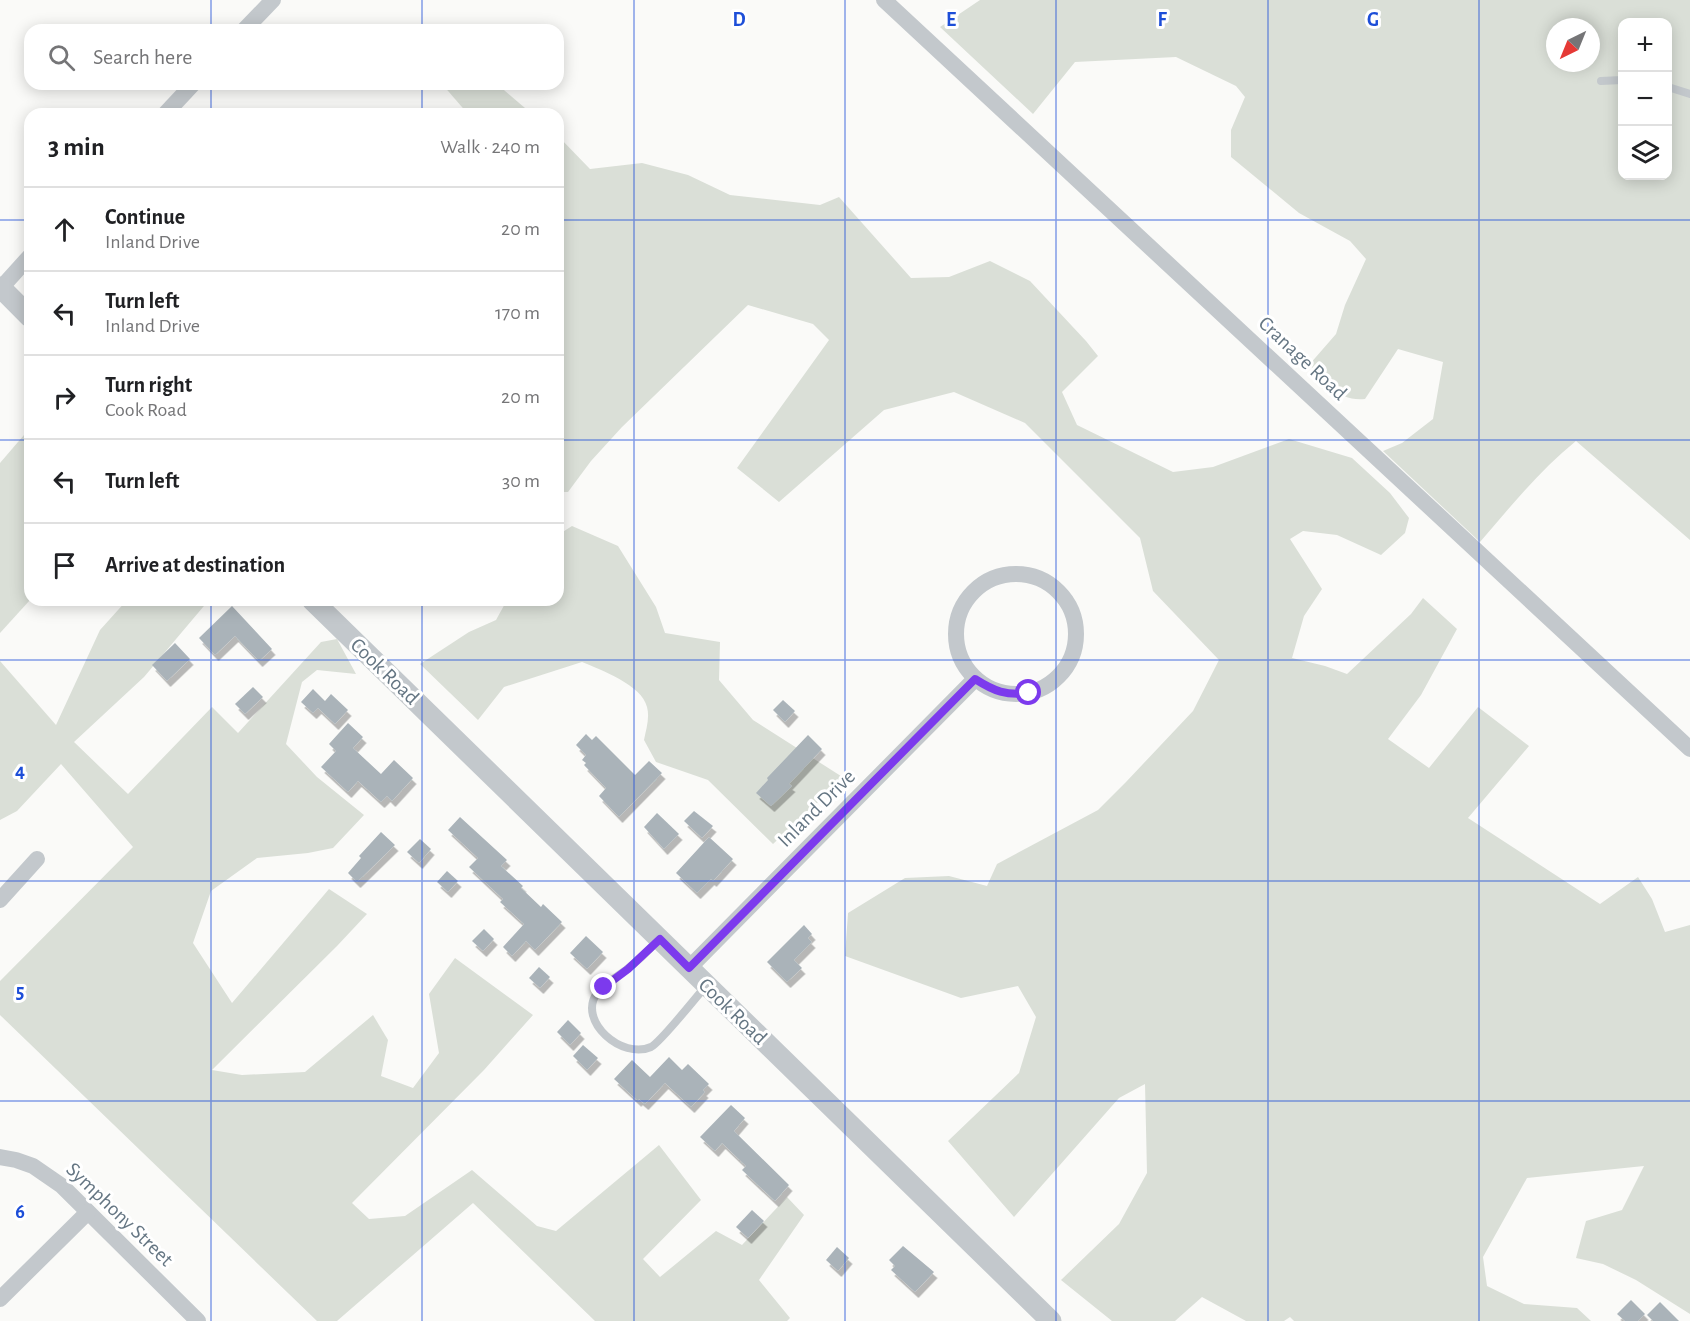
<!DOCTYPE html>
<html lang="en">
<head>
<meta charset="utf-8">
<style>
	body { margin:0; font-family:"Alegreya Sans",sans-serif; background:#f2f2f2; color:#202124 }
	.controls { position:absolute; right:18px; top:18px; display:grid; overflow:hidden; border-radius:12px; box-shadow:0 3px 15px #0003 }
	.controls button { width:54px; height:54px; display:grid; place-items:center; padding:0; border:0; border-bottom:2px solid #e0e0e0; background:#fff; color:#202124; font:30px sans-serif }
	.compass { position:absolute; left:1546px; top:18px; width:54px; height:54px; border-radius:50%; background:#fff; box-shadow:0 3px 15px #0003; rotate:223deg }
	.stop { position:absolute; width:18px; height:18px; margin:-14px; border:4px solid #7c3aed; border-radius:50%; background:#fff }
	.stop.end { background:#7c3aed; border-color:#fff; box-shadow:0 2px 6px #0008 }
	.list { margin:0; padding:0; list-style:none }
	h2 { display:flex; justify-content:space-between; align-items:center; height:78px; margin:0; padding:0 24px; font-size:26px }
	h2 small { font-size:20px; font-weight:400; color:#757577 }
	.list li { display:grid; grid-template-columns:39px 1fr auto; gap:18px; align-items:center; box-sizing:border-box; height:84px; padding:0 24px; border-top:2px solid #e0e0e0 }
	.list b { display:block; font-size:22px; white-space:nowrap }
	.list p { margin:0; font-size:20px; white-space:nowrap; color:#757577 }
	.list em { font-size:20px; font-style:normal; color:#757577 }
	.icon { flex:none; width:33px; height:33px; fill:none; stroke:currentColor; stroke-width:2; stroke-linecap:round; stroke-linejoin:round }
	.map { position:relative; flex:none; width:1690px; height:1321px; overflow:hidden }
	.search { position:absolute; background:#fff; box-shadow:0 3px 15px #0003; left:24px; top:24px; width:540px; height:66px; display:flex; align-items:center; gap:15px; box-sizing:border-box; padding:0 21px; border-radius:18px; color:#757577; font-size:22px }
	.panel { position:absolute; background:#fff; box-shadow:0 3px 15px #0003; left:24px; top:108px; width:540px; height:498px; border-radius:18px }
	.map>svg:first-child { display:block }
	.green { fill:#dadfd7; fill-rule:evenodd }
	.building { fill:#aab3b9; filter:url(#shadow) }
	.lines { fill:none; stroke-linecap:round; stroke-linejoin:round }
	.service { stroke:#c3c8cc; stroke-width:8 }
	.minor { stroke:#c3c8cc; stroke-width:16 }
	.tertiary { stroke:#c3c8cc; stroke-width:21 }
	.route { stroke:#7c3aed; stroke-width:8 }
	.grid { fill:none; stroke:#1d4ed8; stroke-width:1.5; stroke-opacity:0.55 }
	.labels { text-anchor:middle; stroke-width:6; stroke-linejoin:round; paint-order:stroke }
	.street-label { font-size:21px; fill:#657683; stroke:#fff }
	.grid-label { font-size:20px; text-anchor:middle; font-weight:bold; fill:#1d4ed8; stroke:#fff; stroke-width:6; stroke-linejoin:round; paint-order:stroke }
</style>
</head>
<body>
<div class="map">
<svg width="1690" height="1321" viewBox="0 0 1690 1321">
	<defs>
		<filter id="shadow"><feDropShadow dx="3.5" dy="6" stdDeviation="0" flood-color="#0004"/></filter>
	</defs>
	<rect width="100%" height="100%" fill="#fafaf8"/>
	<!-- green -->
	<g class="green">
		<path d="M980 0H1690V540L1576 441C1540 470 1511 506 1480 542L1383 451 1402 443 1433 419 1443 362 1398 349 1365 399C1339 402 1326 382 1309 365L1336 334 1345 305 1366 259 1350 241 1299 213 1231 157V130L1245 97 1236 86 1176 57 1075 62 1033 114 940 27ZM1622 22H1668V176H1622ZM1555 27H1591V63H1555Z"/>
		<polygon points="442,84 497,84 532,114 468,114"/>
		<polygon points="558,136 590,169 642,163 688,175 730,195 820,205 839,197 911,278 949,277 990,261 1030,281 1086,341 1098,356 1062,392 1077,425 1173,472 1213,467 1289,439 1352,458 1390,493 1409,518 1405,533 1381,555 1337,535 1303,531 1290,539 1322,589 1304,616 1292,658 1325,666 1347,674 1411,614 1423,598 1457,629 1421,695 1388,739 1429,768 1478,707 1529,746 1468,818 1600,904 1638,877 1652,899 1665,932 1690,925 1690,1314 1636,1280 1603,1264 1576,1258 1586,1221 1622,1210 1644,1166 1527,1178 1483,1257 1487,1286 1524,1304 1577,1308 1591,1321 1294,1321 1290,1317 1284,1321 1246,1321 1202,1297 1175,1321 1112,1321 1061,1280 1119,1224 1147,1173 1145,1084 1119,1098 1014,1217 948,1141 1019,1073 1036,1017 1018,986 961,998 845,956 848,913 905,878 949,876 987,886 997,864 1098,810 1126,782 1193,711 1219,660 1153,591 1140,538 1025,423 954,392 884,410 779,502 737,468 829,340 813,324 748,305 622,427 591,461 568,492 558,492"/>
		<polygon points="30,428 30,600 0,633 0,463"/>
		<path d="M572 526 618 546 656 607 665 633 720 642 719 680 753 720 844 778 773 844 708 780 656 762 644 740C646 730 650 718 647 707 642 685 601 670 582 662L504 687 478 720 420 664 469 632 496 620 507 600H558V535Z"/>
		<polygon points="127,600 209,600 144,677 74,742 128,794 212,707 238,733 321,642 337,639 356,674 317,670 302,682 286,744 317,777 364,815 333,848 308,853 257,858 211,891 193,943 232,1003 329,889 367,914 337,946 212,1070 242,1075 305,1072 373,1015 388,1040 381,1076 413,1088 439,1053 429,994 455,958 533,1015 484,1070 352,1203 369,1219 405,1216 472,1170 537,1226 556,1231 659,1145 701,1200 643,1259 660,1277 716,1231 742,1245 787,1197 804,1215 759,1280 790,1318 787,1321 595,1321 473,1203 337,1321 317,1321 0,1015 0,981 133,847 61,764 17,811 0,820 0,661 56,725 100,630"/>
	</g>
	<!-- building -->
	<g class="building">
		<polygon points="232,606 272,649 259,661 235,636 215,655 199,638"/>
		<polygon points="175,643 190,659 167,681 152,665"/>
		<polygon points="253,687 263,697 245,714 235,704"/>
		<polygon points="313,689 325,701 331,694 348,710 335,724 318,708 313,713 301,702"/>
		<polygon points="783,700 795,711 785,722 773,710"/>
		<polygon points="348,723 363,737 353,748 381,774 394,760 413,778 392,801 387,796 381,802 358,781 348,792 321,767 336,751 329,744"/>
		<polygon points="586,734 592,740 596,736 635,775 649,761 662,773 619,817 599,796 606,788 584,765 586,763 582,760 586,755 576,745"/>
		<polygon points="808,735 822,749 789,784 792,786 771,806 756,793 768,780 767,778"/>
		<polygon points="694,811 713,826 702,838 684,821"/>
		<polygon points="657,813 679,834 664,849 644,827"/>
		<polygon points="460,817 507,860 501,866 523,886 521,888 541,907 543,904 562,922 535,950 526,941 512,956 503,947 524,924 500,902 503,899 469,867 478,858 448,830"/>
		<polygon points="381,832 395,845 357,882 348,873 361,858 359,856"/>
		<polygon points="709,837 733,859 713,881 711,879 697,893 676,873"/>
		<polygon points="420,839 431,849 419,863 407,852"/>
		<polygon points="447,871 458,881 448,892 437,882"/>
		<polygon points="804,925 812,934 808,938 812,942 794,960 802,968 787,982 767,962"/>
		<polygon points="484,929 494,939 483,951 472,941"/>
		<polygon points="586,936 603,952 587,969 570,953"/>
		<polygon points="539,967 550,977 540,988 529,978"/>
		<polygon points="568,1020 581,1033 570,1045 557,1032"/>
		<polygon points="583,1045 598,1058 587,1070 573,1056"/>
		<polygon points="669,1057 682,1070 688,1064 709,1084 703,1090 705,1092 691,1107 665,1083 645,1104 639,1099 638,1101 614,1079 632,1060 650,1077"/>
		<polygon points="731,1105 745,1118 734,1131 789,1185 775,1201 742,1170 746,1166 722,1143 715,1151 700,1137"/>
		<polygon points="752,1210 764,1221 748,1238 736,1227"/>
		<polygon points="903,1246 934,1272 915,1292 891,1270 895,1266 889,1260"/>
		<polygon points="837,1247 849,1258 838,1271 826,1260"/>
		<polygon points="1631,1300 1645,1314 1638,1321 1625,1321 1617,1314"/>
		<polygon points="1660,1302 1679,1321 1653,1321 1647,1315"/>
	</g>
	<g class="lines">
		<!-- service -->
		<g class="service">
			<polyline points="1601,81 1622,80"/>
			<polyline points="1668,87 1690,94"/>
			<path d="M659 939C649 950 638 961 626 970 616 977 604 984 597 993 577 1021 622 1060 651 1047 661 1042 696 997 706 986"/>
		</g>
		<!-- minor -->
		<g class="minor">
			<polyline points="884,0 1690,749"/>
			<polyline points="244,30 273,0"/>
			<polyline points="165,114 193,84"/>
			<polyline points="1,288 30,256"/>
			<circle cx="1016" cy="634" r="60"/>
			<polyline points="0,900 37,859"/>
			<polyline points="689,968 975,679"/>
			<polyline points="0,1157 16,1160 33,1166 62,1186 198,1321"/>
			<polyline points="0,1299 88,1212"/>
		</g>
		<!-- tertiary -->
		<g class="tertiary">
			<polyline points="0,287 30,317"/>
			<polyline points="312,600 1051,1321"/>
		</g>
	</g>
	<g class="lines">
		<!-- route -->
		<path class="route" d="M604 987 628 969 660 939 689 968 975 679C994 691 1006 696 1029 693"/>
	</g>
	<!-- grid -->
	<path class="grid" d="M211 0V30M422 0V30M634 0V1321M845 0V1321M1056 0V1321M1268 0V1321M1479 0V1321M211 84V114M422 84V114M0 220H30M558 220H1690M0 440H30M558 440H1690M211 600V1321M422 600V1321M0 660H1690M0 881H1690M0 1101H1690"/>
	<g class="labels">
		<!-- street labels -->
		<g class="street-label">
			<text transform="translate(1303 358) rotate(43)" y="7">Cranage Road</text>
			<text transform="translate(385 671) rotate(44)" y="7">Cook Road</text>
			<text transform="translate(816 808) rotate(-45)" y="7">Inland Drive</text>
			<text transform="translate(733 1011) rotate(44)" y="7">Cook Road</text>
			<text transform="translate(120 1214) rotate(44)" y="7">Symphony Street</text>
		</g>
	</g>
	<g class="grid-label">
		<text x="739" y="26">D</text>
		<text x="951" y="26">E</text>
		<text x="1162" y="26">F</text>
		<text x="1373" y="26">G</text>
		<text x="20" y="777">4</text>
		<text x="20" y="998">5</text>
		<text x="20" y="1218">6</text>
	</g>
</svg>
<div class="controls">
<button>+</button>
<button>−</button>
<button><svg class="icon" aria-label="layers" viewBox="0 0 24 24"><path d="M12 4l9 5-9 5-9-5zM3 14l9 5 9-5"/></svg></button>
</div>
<svg class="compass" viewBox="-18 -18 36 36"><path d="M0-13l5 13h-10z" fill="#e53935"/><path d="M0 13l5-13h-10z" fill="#757577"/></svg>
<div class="stop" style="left:1029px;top:693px"></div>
<div class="stop end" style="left:604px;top:987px"></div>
<div class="search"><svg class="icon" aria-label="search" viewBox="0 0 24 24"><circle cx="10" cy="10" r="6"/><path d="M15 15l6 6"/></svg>Search here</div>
<section class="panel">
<h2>3 min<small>Walk · 240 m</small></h2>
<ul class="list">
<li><svg class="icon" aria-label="ahead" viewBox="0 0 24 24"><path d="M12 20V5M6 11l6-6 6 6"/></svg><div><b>Continue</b><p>Inland Drive</p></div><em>20 m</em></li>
<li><svg class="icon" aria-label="left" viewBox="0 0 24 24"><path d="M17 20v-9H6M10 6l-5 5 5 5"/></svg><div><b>Turn left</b><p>Inland Drive</p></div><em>170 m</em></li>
<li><svg class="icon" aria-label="right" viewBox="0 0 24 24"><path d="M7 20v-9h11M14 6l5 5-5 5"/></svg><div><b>Turn right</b><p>Cook Road</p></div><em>20 m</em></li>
<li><svg class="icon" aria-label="left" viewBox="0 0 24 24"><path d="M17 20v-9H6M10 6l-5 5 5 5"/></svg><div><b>Turn left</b></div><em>30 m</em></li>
<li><svg class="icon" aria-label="arrive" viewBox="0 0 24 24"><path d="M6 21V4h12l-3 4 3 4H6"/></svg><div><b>Arrive at destination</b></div></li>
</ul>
</section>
</div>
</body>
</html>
